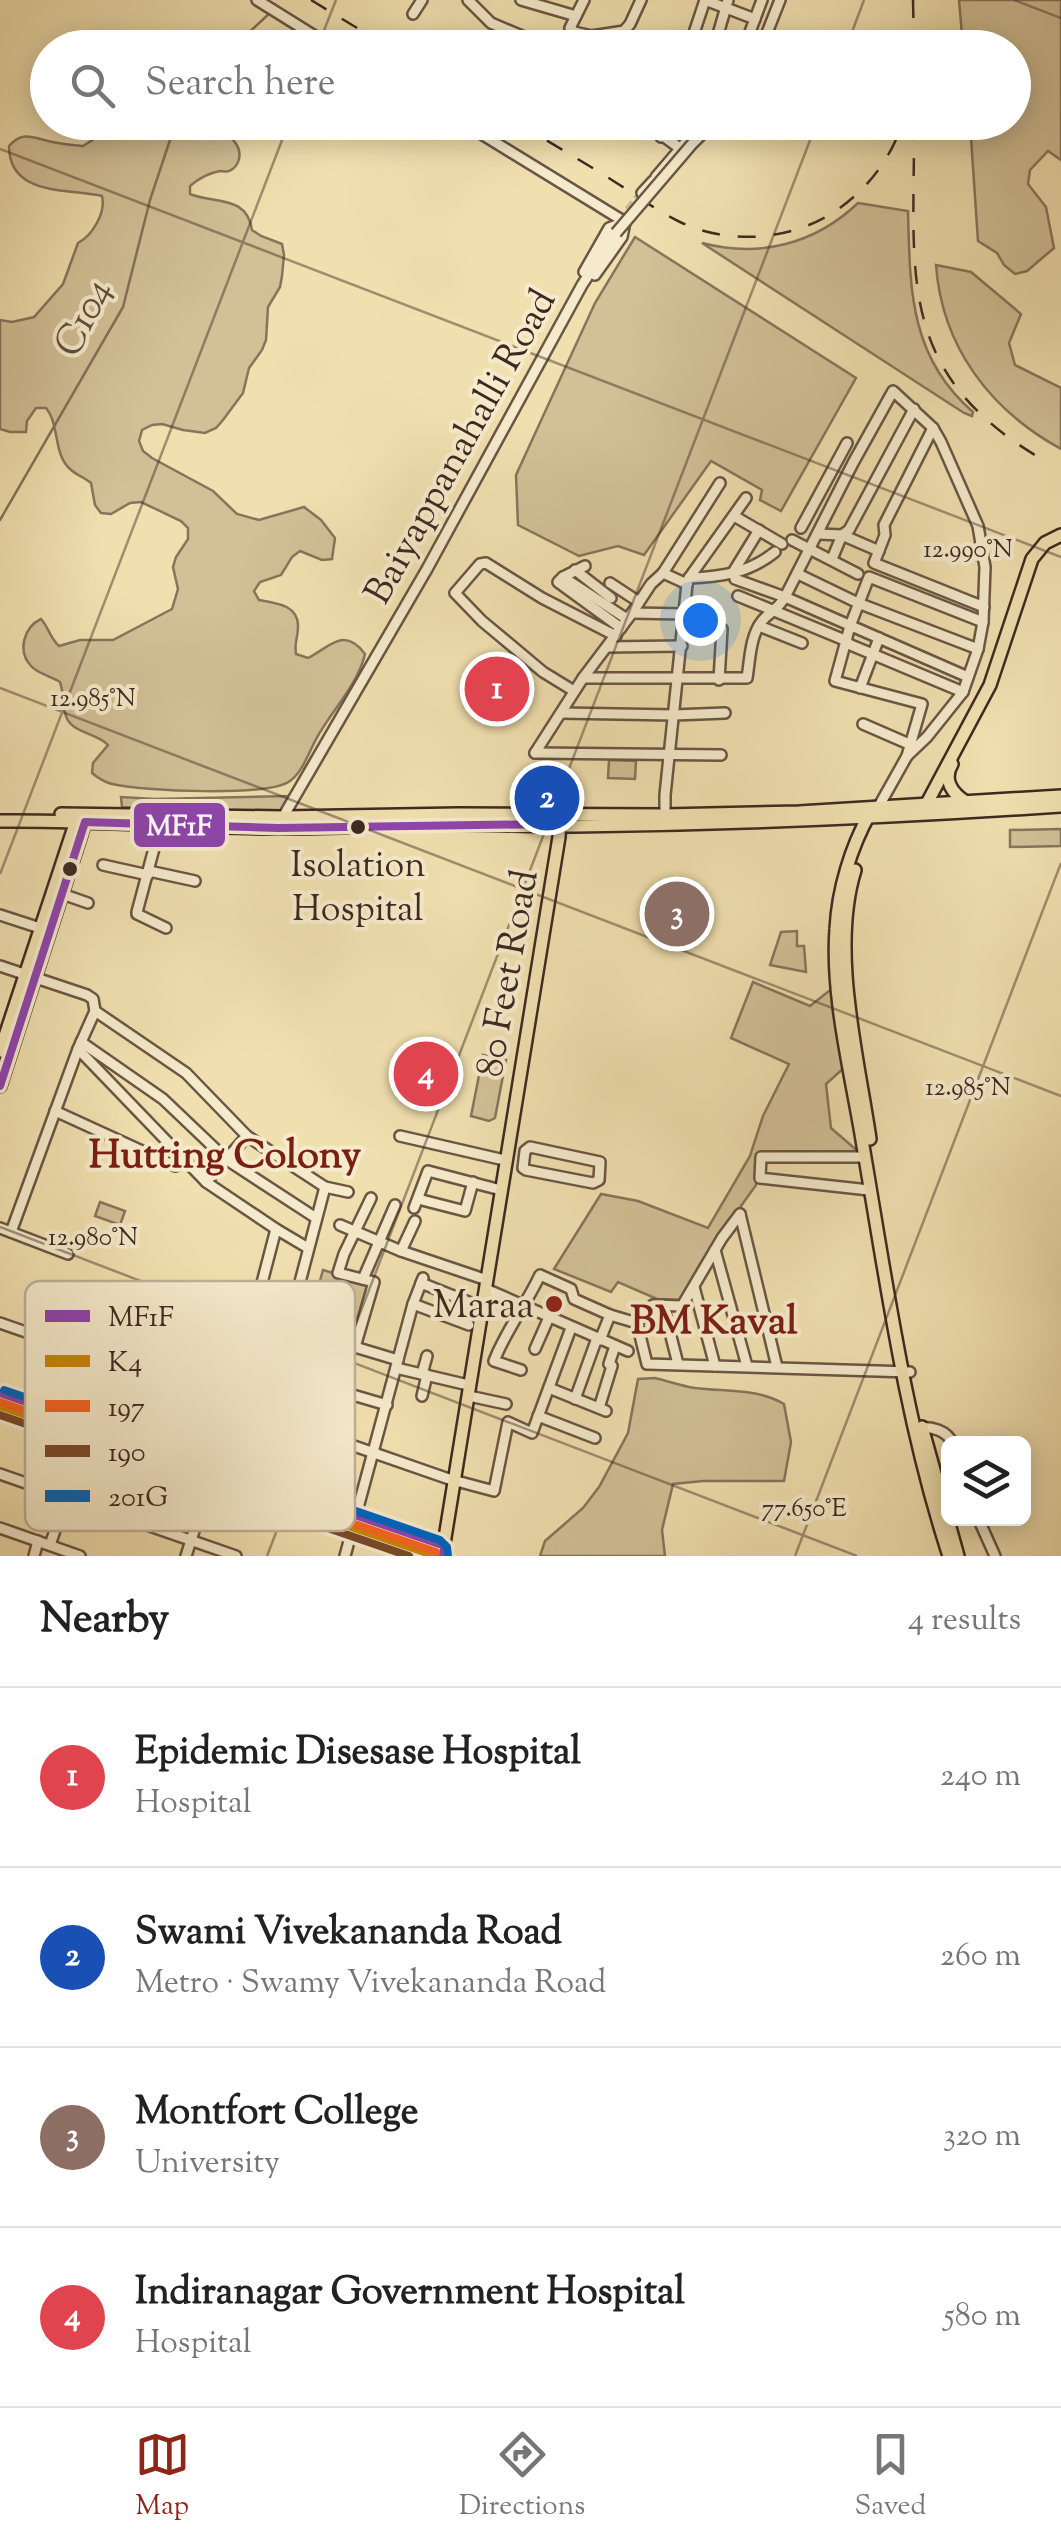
<!DOCTYPE html>
<html lang="en">
<head>
<meta charset="utf-8">
<style>
	body { margin:0; font-family:"Sorts Mill Goudy",serif; background:#f2f2f2; color:#222 }
	.controls { position:absolute; right:30px; bottom:30px; display:grid; overflow:hidden; border-radius:15px; box-shadow:0 5px 25px #0003 }
	.controls button { width:90px; height:90px; display:grid; place-items:center; padding:0; border:0; border-bottom:2px solid #e0e0e0; background:#fff; color:#222; font:50px sans-serif }
	.you { position:absolute; left:700px; top:620px; width:35px; height:35px; margin:-25px; border:8px solid #fff; border-radius:50%; background:#1a73e8; box-shadow:0 0 0 15px #1a73e833 }
	.badge { display:grid; place-items:center; width:65px; height:65px; border-radius:50%; background:#8f2418; color:#fff; font-size:32px; font-weight:700 }
	.pin { position:absolute; translate:-50% -50%; border:5px solid #fff; box-shadow:0 2px 10px #0006 }
	.list { margin:0; padding:0; list-style:none }
	h2 { display:flex; justify-content:space-between; align-items:center; height:130px; margin:0; padding:0 40px; font-size:42px }
	h2 small { font-size:32px; font-weight:400; color:#767676 }
	.list li { display:grid; grid-template-columns:65px 1fr auto; gap:30px; align-items:center; box-sizing:border-box; height:180px; padding:0 40px; border-top:2px solid #e0e0e0 }
	.list b { display:block; font-size:38px; white-space:nowrap }
	.list p { margin:0; font-size:32px; white-space:nowrap; color:#767676 }
	.list em { font-size:32px; font-style:normal; color:#767676 }
	.icon { flex:none; width:55px; height:55px; fill:none; stroke:currentColor; stroke-width:2; stroke-linecap:round; stroke-linejoin:round }
	.map { position:relative; flex:none; width:1061px; height:1556px; overflow:hidden }
	.search { position:absolute; background:#fff; box-shadow:0 5px 25px #0003; left:30px; right:30px; top:30px; height:110px; display:flex; align-items:center; gap:25px; box-sizing:border-box; padding:0 35px; border-radius:55px; color:#767676; font-size:38px }
	.sheet { height:850px; background:#fff }
	nav { display:flex; justify-content:space-around; align-items:center; box-sizing:border-box; height:140px; border-top:2px solid #e0e0e0; background:#fff; font-size:28px; color:#767676 }
	nav a { display:grid; justify-items:center; gap:5px }
	nav .on { color:#8f2418 }
	.map>svg:first-child { display:block }
	.green { fill:#d2c097; stroke:#88745c; stroke-width:2.5 }
	.lines { fill:none; stroke-linecap:round; stroke-linejoin:round }
	.stream { stroke:#847159; stroke-width:2.5 }
	.minor-tunnel { stroke:#ccbb93; stroke-width:9; stroke-dasharray:9 4.5; stroke-linecap:butt }
	.minor-casing { stroke:#6a5644; stroke-width:14 }
	.major-casing { stroke:#3e2921; stroke-width:16 }
	.minor { stroke:#f5eacb; stroke-width:9 }
	.major { stroke:#f0dfaf; stroke-width:11 }
	.rail { stroke:#3e2921; stroke-width:2.5; stroke-dasharray:18 18; stroke-linecap:butt }
	.minor-bridge-casing { stroke:#6a5644; stroke-width:14; stroke-linecap:butt }
	.minor-bridge { stroke:#f5eacb; stroke-width:9 }
	.bus-1-casing { stroke:#f5eacb; stroke-width:15 }
	.bus-2-casing { stroke:#f5eacb; stroke-width:15 }
	.bus-3-casing { stroke:#f5eacb; stroke-width:15 }
	.bus-4-casing { stroke:#f5eacb; stroke-width:15 }
	.bus-5-casing { stroke:#f5eacb; stroke-width:15 }
	.bus-1 { stroke:#8e44ad; stroke-width:8 }
	.bus-2 { stroke:#c98708; stroke-width:8 }
	.bus-3 { stroke:#f26522; stroke-width:8 }
	.bus-4 { stroke:#7a4b2a; stroke-width:8 }
	.bus-5 { stroke:#0065bd; stroke-width:8 }
	.ticks { fill:none; stroke:#3e2921; stroke-width:2.5; stroke-opacity:0.45 }
	.bus-dot { fill:#3e2921; stroke:#f5eacb; stroke-width:4 }
	.poi-dot { fill:#8f2418; stroke:#f5eacb; stroke-width:4 }
	.labels { text-anchor:middle; stroke-width:8; stroke-linejoin:round; paint-order:stroke }
	.bus-label { font-size:36px; fill:#3e2921; stroke:#f5eacb }
	.street-label { font-size:38px; fill:#3e2921; stroke:#f5eacb }
	.poi-label { font-size:38px; fill:#3e2921; stroke:#f5eacb; text-anchor:end }
	.water-label { font-size:40px; font-style:italic; fill:#614d3d; stroke:#f5eacb }
	.neighbourhood-label { font-size:40px; font-weight:bold; fill:#7a1f14; stroke:#f5eacb }
	.key { fill:#f5eacb; stroke:#beb098; stroke-width:2.5 }
	.key-label { font-size:28px; fill:#3e2921 }
	.ticks-label { font-size:25px; text-anchor:middle; fill:#3e2921; stroke:#f5eacb; stroke-width:8; stroke-linejoin:round; paint-order:stroke }
	.line-badge { stroke:#f5eacb; stroke-width:4 }
	.badge-label { font-size:28px; text-anchor:middle; font-weight:bold; fill:#fff }
</style>
</head>
<body>
<div class="map">
<svg width="1061" height="1556" viewBox="0 0 1061 1556">
	<rect width="100%" height="100%" fill="#f0dfaf"/>
	<filter id="stains"><feTurbulence type="fractalNoise" baseFrequency=".002" numOctaves="4"/><feColorMatrix values="0 0 0 0 .2 0 0 0 0 .09 0 0 0 0 .02 0 0 0 .5 -.17"/></filter>
	<radialGradient id="worn" r=".72"><stop offset=".6" stop-color="#630" stop-opacity="0"/><stop offset="1" stop-color="#630" stop-opacity=".3"/></radialGradient>
	<!-- green -->
	<g class="green">
		<polygon points="959,0 1061,0 1061,160 1048,151 1030,170 1028,184 1046,207 1054,248 1027,271 1015,274 1004,265 997,253 978,241 970,123 1014,122 1014,48 963,47"/>
		<path d="M209 122C222 131 243 141 239 159 238 164 234 169 229 171 226 172 223 171 220 171 209 173 198 179 190 186V194C215 204 247 195 252 230L261 236 282 244 284 255 282 276 280 287 268 307 266 340 262 350 249 368 243 393 223 420 216 428 205 433 183 430 162 424 152 425 142 430 139 441 143 451 152 458 213 491 237 514 259 520 304 507 321 520 335 538 332 559 322 560 300 551 292 557 281 575 260 582 254 591 259 600C276 603 299 605 298 627 298 638 294 642 296 654L308 658C330 647 344 626 365 654 358 684 334 708 319 734 310 748 304 771 290 781 269 797 141 791 112 784 104 782 98 778 92 773L93 763 108 745C97 733 71 733 66 716 62 706 64 693 60 682 51 676 38 674 31 666 17 651 24 627 41 619 49 628 50 638 59 646L80 640H113L172 609 178 589 173 567 176 557 188 539V528L181 521 141 502 130 503 111 514 101 513 95 505 91 483C84 477 76 475 70 469 53 454 60 425 46 408H36L27 421 26 432H10L0 429V320L12 322 34 317 63 284 78 243C93 235 106 212 102 196 69 188 9 197 9 146 22 131 32 137 48 141 59 144 72 145 83 146L102 134 113 131 134 135 145 134 162 123Z"/>
		<path d="M858 203 908 211C910 288 909 357 973 412L972 416 964 413 702 243C760 258 815 244 858 203Z"/>
		<polygon points="635,237 856,378 781,511 760,500 762,490 711,461 644,555 618,546 579,556 518,525 516,475 595,303"/>
		<path d="M936 265 971 272 1021 314 1009 343 1015 365 1061 388V449C990 410 942 347 936 265Z"/>
		<polygon points="609,760 636,761 635,779 608,778"/>
		<polygon points="290,796 280,812 122,807 121,797 155,799"/>
		<polygon points="1061,829 1061,846 1010,847 1010,830"/>
		<polygon points="797,931 797,946 804,946 806,972 770,965 781,932"/>
		<polygon points="753,982 810,1006 834,987 846,1066 826,1084 831,1128 860,1153 759,1153 756,1185 714,1244 680,1300 657,1299 618,1282 611,1292 554,1269 601,1194 638,1201 708,1228 750,1156 763,1116 789,1064 731,1038"/>
		<polygon points="483,1055 506,1060 495,1118 489,1121 471,1116"/>
		<polygon points="100,1202 125,1211 120,1225 95,1216"/>
		<polygon points="323,1270 370,1284 353,1340 307,1327"/>
		<path d="M655 1378C668 1381 681 1386 695 1388 725 1392 757 1388 784 1404L791 1442 784 1481H703L673 1484 662 1530 665 1556H540L545 1541 583 1508 599 1487 628 1433 638 1379Z"/>
	</g>
	<g class="lines">
		<!-- stream -->
		<g class="stream">
			<polyline points="232,48 271,12"/>
			<polyline points="0,520 123,307 150,200 176,122"/>
		</g>
		<!-- minor-tunnel -->
		<polyline class="minor-tunnel" points="620,221 642,193"/>
		<!-- minor casing -->
		<g class="minor-casing">
			<g id="minor">
				<polyline points="257,0 334,48"/>
				<polyline points="468,0 491,23 550,48"/>
				<polyline points="521,0 576,16"/>
				<polyline points="413,14 422,0"/>
				<polyline points="574,32 592,36 624,31 630,24 641,0"/>
				<polyline points="574,32 570,28 584,0"/>
				<polyline points="574,32 576,40 586,48"/>
				<polyline points="648,48 652,37"/>
				<polyline points="689,48 705,0 755,19"/>
				<polyline points="714,48 728,0"/>
				<polyline points="744,48 762,0"/>
				<polyline points="761,48 780,0"/>
				<polyline points="462,122 625,222"/>
				<polyline points="644,122 681,149"/>
				<polyline points="661,137 671,122"/>
				<polyline points="656,177 703,122"/>
				<polyline points="642,193 653,181"/>
				<polyline points="584,272 609,228 625,222"/>
				<polyline points="595,275 622,237 625,222"/>
				<polyline points="933,428 884,525 885,535 874,563 984,607"/>
				<polyline points="734,516 782,544"/>
				<polyline points="801,528 847,443"/>
				<polyline points="819,534 842,535 849,530 914,409"/>
				<polyline points="792,540 858,574"/>
				<polyline points="832,559 842,535 879,551"/>
				<polyline points="585,566 563,577 558,582 621,628"/>
				<polyline points="575,570 611,598"/>
				<polyline points="732,574 759,530"/>
				<polyline points="798,574 858,603 978,649"/>
				<polyline points="563,577 627,619"/>
				<polyline points="689,578 746,498"/>
				<polyline points="735,579 785,597 968,677"/>
				<polyline points="610,583 639,602"/>
				<polyline points="687,584 663,573 720,483"/>
				<path d="M687 584 689 578C721 577 749 573 775 552"/>
				<polyline points="738,596 847,641"/>
				<polyline points="632,613 685,614"/>
				<polyline points="759,626 802,643"/>
				<polyline points="846,643 963,692"/>
				<polyline points="607,647 682,646"/>
				<path d="M583 678H747C750 660 750 636 762 621 771 610 776 612 785 597L853 463 893 391 933 428 941 442 978 526 985 567 983 622 978 649 963 692 927 737 907 756"/>
				<polyline points="719,680 722,629"/>
				<polyline points="860,688 879,638"/>
				<polyline points="574,691 543,672 482,621 455,593 480,564 486,563 542,598 616,636"/>
				<polyline points="561,713 674,715 725,713"/>
				<polyline points="863,724 909,744"/>
				<polyline points="535,753 583,678 632,613 651,584 663,573"/>
				<polyline points="535,753 721,755"/>
				<polyline points="879,806 907,756 922,704 835,681 850,626 869,577 983,622"/>
				<polyline points="665,815 665,795 687,584"/>
				<polyline points="283,817 427,569 582,285 616,233"/>
				<polyline points="160,826 137,912 137,914 166,928"/>
				<polyline points="103,865 148,875"/>
				<polyline points="149,871 195,881"/>
				<polyline points="62,894 88,903"/>
				<polyline points="0,915 40,928"/>
				<polyline points="0,966 87,995 93,999 95,1011 78,1049 11,1232"/>
				<polyline points="95,1011 186,1073 247,1136 325,1187 348,1192"/>
				<polyline points="81,1042 163,1099 227,1160 316,1218"/>
				<polyline points="78,1049 206,1182 276,1229 308,1248"/>
				<polyline points="55,1111 175,1166 187,1162"/>
				<polyline points="400,1136 500,1159"/>
				<polygon points="530,1147 600,1162 599,1180 593,1183 526,1170 523,1168 525,1151"/>
				<polyline points="865,1157 761,1157 760,1178 869,1190"/>
				<polyline points="206,1182 247,1136"/>
				<polyline points="418,1199 465,1211 473,1182"/>
				<polyline points="414,1208 428,1171 501,1190"/>
				<polyline points="740,1214 777,1367"/>
				<polyline points="340,1225 401,1251 481,1278"/>
				<polyline points="0,1228 68,1254"/>
				<polyline points="715,1250 747,1366"/>
				<polyline points="401,1251 415,1221"/>
				<polyline points="363,1279 395,1205"/>
				<polyline points="421,1283 476,1305"/>
				<polyline points="694,1287 715,1366"/>
				<polyline points="486,1289 628,1351"/>
				<polyline points="413,1304 469,1325"/>
				<polyline points="663,1305 678,1364"/>
				<polyline points="0,1323 449,1479 494,1491 508,1422 532,1433 571,1328"/>
				<polyline points="637,1323 647,1364 910,1372"/>
				<polyline points="637,1323 653,1305 682,1306 722,1238 740,1214"/>
				<polyline points="310,1334 298,1379 387,1405"/>
				<polyline points="600,1340 610,1315"/>
				<polyline points="56,1342 64,1319"/>
				<polyline points="355,1347 374,1282 338,1273 344,1254 371,1198"/>
				<polyline points="535,1349 550,1315"/>
				<polyline points="396,1368 464,1384"/>
				<path d="M521 1370 494 1361C506 1330 526 1305 540 1275L571 1289 574 1299 610 1315 637 1323"/>
				<polyline points="422,1374 427,1356"/>
				<polyline points="549,1388 606,1411"/>
				<polyline points="194,1391 218,1306 398,1360"/>
				<polyline points="422,1396 427,1375"/>
				<polyline points="469,1396 506,1404"/>
				<polyline points="101,1397 129,1368"/>
				<polyline points="575,1399 597,1338"/>
				<polyline points="599,1408 612,1366 609,1364 615,1346"/>
				<polyline points="265,1415 325,1187"/>
				<polyline points="538,1416 595,1438"/>
				<path d="M917 1428C931 1426 947 1430 953 1444"/>
				<polyline points="0,1474 236,1556"/>
				<polyline points="978,1518 995,1556"/>
				<polyline points="0,1528 80,1556"/>
				<polyline points="50,1545 101,1397 97,1357"/>
				<polyline points="34,1556 38,1541"/>
				<polyline points="186,1556 212,1475 276,1229"/>
				<polyline points="345,1556 413,1304 423,1278"/>
			</g>
		</g>
		<!-- major casing -->
		<g class="major-casing">
			<g id="major">
				<path d="M952 764C942 780 953 794 966 802"/>
				<polyline points="926,805 990,685 1032,559 1045,543 1061,535"/>
				<path d="M870 813C851 847 838 889 836 929 831 996 851 1073 862 1140 886 1279 905 1421 949 1556"/>
				<polyline points="61,814 283,817 458,814 665,815 799,812 1061,796"/>
				<path d="M0 821C91 820 182 827 273 828 331 829 389 824 447 824 490 824 533 826 576 826 738 824 900 817 1061 806"/>
				<path d="M855 870C830 950 858 1057 870 1139"/>
				<polyline points="0,1051 77,818"/>
				<polyline points="0,1086 86,819"/>
				<polyline points="0,1393 445,1546"/>
				<polyline points="0,1402 443,1554"/>
				<polyline points="922,1427 958,1556"/>
				<polyline points="442,1556 559,837 560,820"/>
			</g>
		</g>
		<!-- minor -->
		<use href="#minor" class="minor"/>
		<!-- major -->
		<use href="#major" class="major"/>
		<!-- rail -->
		<g class="rail">
			<polyline points="311,0 390,48"/>
			<polyline points="913,0 914,48"/>
			<path d="M516 122C549 142 582 161 615 182 636 195 657 211 680 222 728 245 789 241 834 212 867 190 890 160 903 122"/>
			<path d="M914 122C915 271 893 371 1040 458"/>
		</g>
		<!-- minor-bridge casing -->
		<g class="minor-bridge-casing">
			<polyline id="minor-bridge" points="616,233 692,144 714,122"/>
		</g>
		<!-- minor-bridge -->
		<use href="#minor-bridge" class="minor-bridge"/>
		<!-- bus-1 casing -->
		<g class="bus-1-casing">
			<g id="bus-1">
				<polyline points="0,1086 85,822 278,828 551,824"/>
				<polyline points="0,1393 445,1546 442,1556"/>
			</g>
		</g>
		<!-- bus-2 casing -->
		<g class="bus-2-casing">
			<polyline id="bus-2" points="0,1406 430,1554"/>
		</g>
		<!-- bus-3 casing -->
		<g class="bus-3-casing">
			<polyline id="bus-3" points="0,1402 436,1552 435,1556"/>
		</g>
		<!-- bus-4 casing -->
		<g class="bus-4-casing">
			<polyline id="bus-4" points="0,1415 409,1556"/>
		</g>
		<!-- bus-5 casing -->
		<g class="bus-5-casing">
			<polyline id="bus-5" points="4,1390 440,1540 447,1547 448,1556"/>
		</g>
		<!-- bus-1 -->
		<use href="#bus-1" class="bus-1"/>
		<!-- bus-2 -->
		<use href="#bus-2" class="bus-2"/>
		<!-- bus-3 -->
		<use href="#bus-3" class="bus-3"/>
		<!-- bus-4 -->
		<use href="#bus-4" class="bus-4"/>
		<!-- bus-5 -->
		<use href="#bus-5" class="bus-5"/>
	</g>
	<!-- ticks -->
	<path class="ticks" d="M1014 0 1061 18M317 48 336 0M846 48 864 0M0 149 1061 557M0 688 1061 1096M0 874 289 122M0 1227 857 1556M267 1556 817 122M795 1556 1061 863"/>
	<!-- markers -->
	<g class="bus-dot">
		<circle cx="358" cy="827" r="9"/>
		<circle cx="70" cy="869" r="9"/>
	</g>
	<circle class="poi-dot" cx="554" cy="1304" r="10"/>
	<g class="labels">
		<!-- bus labels -->
		<g class="bus-label">
			<text x="358" y="876">Isolation<tspan x="358" dy="44">Hospital</tspan></text>
		</g>
		<!-- street labels -->
		<g class="street-label">
			<text transform="translate(459 446) rotate(-61)" y="13">Baiyappanahalli Road</text>
			<text transform="translate(506 973) rotate(-80)" y="13">80 Feet Road</text>
		</g>
		<!-- poi labels -->
		<g class="poi-label">
			<text x="534" y="1317">Maraa</text>
		</g>
		<!-- water labels -->
		<g class="water-label">
			<text transform="translate(81 317) rotate(-64)" y="14">C104</text>
		</g>
		<!-- neighbourhood labels -->
		<g class="neighbourhood-label">
			<text x="225" y="1167">Hutting Colony</text>
			<text x="714" y="1333">BM Kaval</text>
		</g>
	</g>
	<!-- legend -->
	<rect x="25" y="1281" width="330" height="250" rx="15" class="key"/>
	<rect x="45" y="1310" width="45" height="12" fill="#8e44ad"/>
	<rect x="45" y="1355" width="45" height="12" fill="#c98708"/>
	<rect x="45" y="1400" width="45" height="12" fill="#f26522"/>
	<rect x="45" y="1445" width="45" height="12" fill="#7a4b2a"/>
	<rect x="45" y="1490" width="45" height="12" fill="#0065bd"/>
	<g class="key-label">
		<text x="108" y="1326">MF1F</text>
		<text x="108" y="1371">K4</text>
		<text x="108" y="1416">197</text>
		<text x="108" y="1461">190</text>
		<text x="108" y="1506">201G</text>
	</g>
	<g class="ticks-label">
		<text x="968" y="557">12.990°N</text>
		<text x="93" y="706">12.985°N</text>
		<text x="968" y="1095">12.985°N</text>
		<text x="93" y="1245">12.980°N</text>
		<text x="804" y="1516">77.650°E</text>
	</g>
	<rect class="line-badge" x="132" y="801" width="95" height="48" rx="10" fill="#8e44ad"/>
	<g class="badge-label">
		<text x="179" y="835">MF1F</text>
	</g>
	<rect width="100%" height="100%" filter="url(#stains)"/>
	<rect width="100%" height="100%" fill="url(#worn)"/>
</svg>
<div class="controls">
<button><svg class="icon" aria-label="layers" viewBox="0 0 24 24"><path d="M12 4l9 5-9 5-9-5zM3 14l9 5 9-5"/></svg></button>
</div>
<div class="you"></div>
<div class="pin badge" style="left:497px;top:689px;background:#e0444e">1</div>
<div class="pin badge" style="left:547px;top:798px;background:#1a4fb4">2</div>
<div class="pin badge" style="left:677px;top:914px;background:#8d6e63">3</div>
<div class="pin badge" style="left:426px;top:1074px;background:#e0444e">4</div>
<div class="search"><svg class="icon" aria-label="search" viewBox="0 0 24 24"><circle cx="10" cy="10" r="6"/><path d="M15 15l6 6"/></svg>Search here</div>
</div>
<section class="sheet">
<h2>Nearby<small>4 results</small></h2>
<ul class="list">
<li><span class="badge" style="background:#e0444e">1</span><div><b>Epidemic Disesase Hospital</b><p>Hospital</p></div><em>240 m</em></li>
<li><span class="badge" style="background:#1a4fb4">2</span><div><b>Swami Vivekananda Road</b><p>Metro · Swamy Vivekananda Road</p></div><em>260 m</em></li>
<li><span class="badge" style="background:#8d6e63">3</span><div><b>Montfort College</b><p>University</p></div><em>320 m</em></li>
<li><span class="badge" style="background:#e0444e">4</span><div><b>Indiranagar Government Hospital</b><p>Hospital</p></div><em>580 m</em></li>
</ul>
</section>
<nav>
<a class="on"><svg class="icon" aria-label="map" viewBox="0 0 24 24"><path d="M3 6l6-2 6 2 6-2v14l-6 2-6-2-6 2zM9 4v14M15 6v14"/></svg>Map</a>
<a><svg class="icon" aria-label="directions" viewBox="0 0 24 24"><path d="M12 3l9 9-9 9-9-9zM9 14v-3h6M13 9l2 2-2 2"/></svg>Directions</a>
<a><svg class="icon" aria-label="saved" viewBox="0 0 24 24"><path d="M7 4h10v16l-5-4-5 4z"/></svg>Saved</a>
</nav>
</body>
</html>
